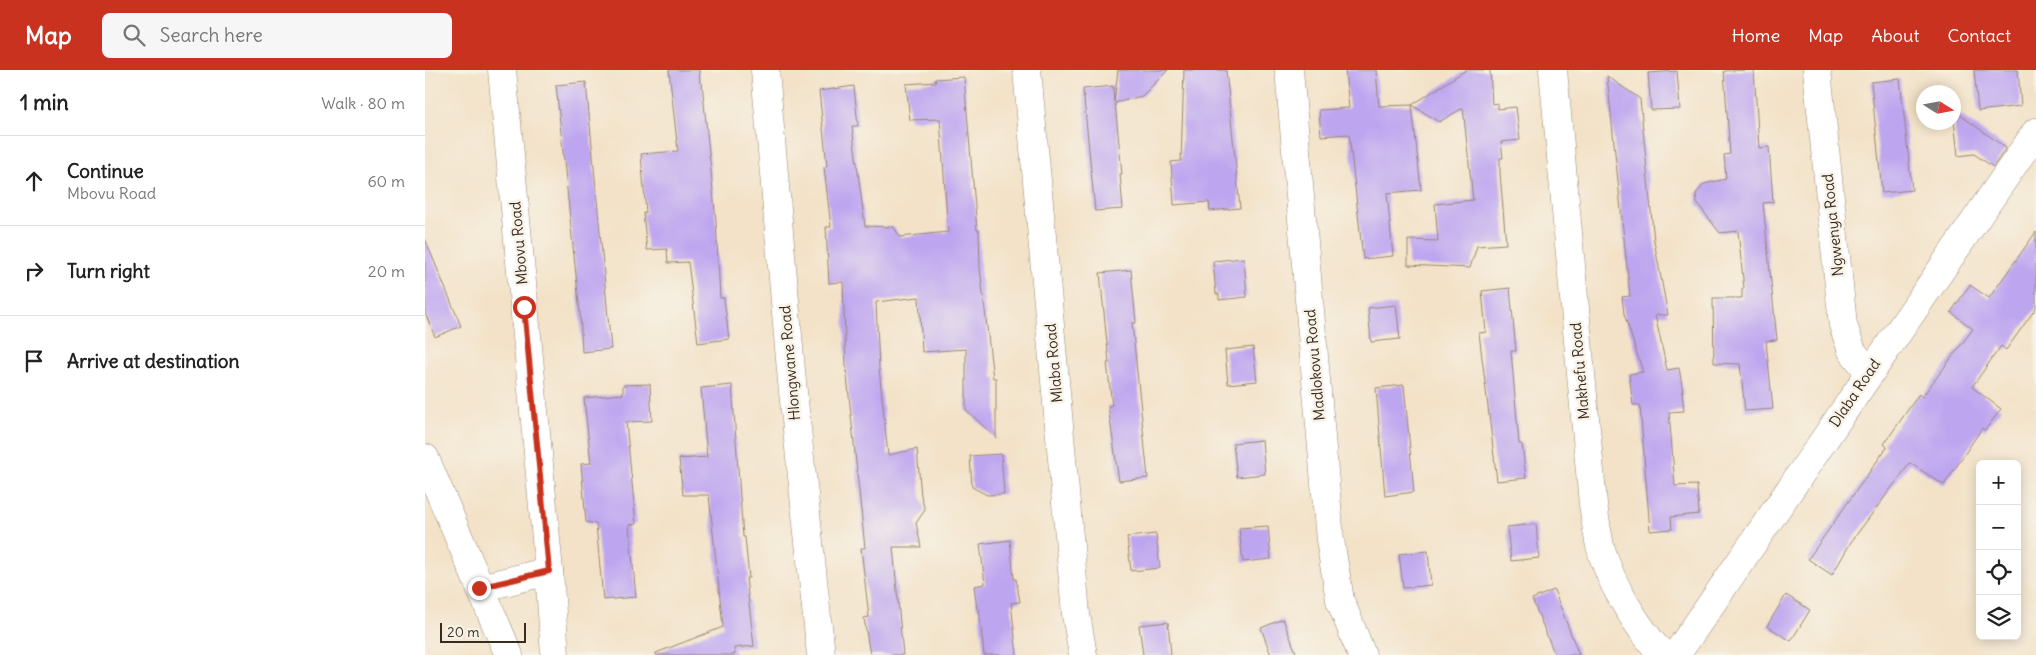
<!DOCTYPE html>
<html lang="en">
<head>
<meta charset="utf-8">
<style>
	body { margin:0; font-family:Delius,sans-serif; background:#f6f6f6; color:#222 }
	.controls { position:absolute; right:15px; bottom:15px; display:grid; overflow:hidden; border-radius:8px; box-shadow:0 2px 12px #0003 }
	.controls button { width:45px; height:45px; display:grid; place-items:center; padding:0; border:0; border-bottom:1px solid #e0e0e0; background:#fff; color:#222; font:25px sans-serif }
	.compass { position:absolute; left:1491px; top:15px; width:45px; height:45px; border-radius:50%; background:#fff; box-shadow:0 2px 12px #0003; rotate:101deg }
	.scale { position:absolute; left:15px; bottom:12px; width:86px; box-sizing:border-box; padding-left:5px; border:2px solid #3b2a1e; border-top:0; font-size:14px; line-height:18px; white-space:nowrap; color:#3b2a1e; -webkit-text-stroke:4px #f7f3e8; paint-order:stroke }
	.stop { position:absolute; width:15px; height:15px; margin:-11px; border:4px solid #c8321e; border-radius:50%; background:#fff }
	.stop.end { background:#c8321e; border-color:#fff; box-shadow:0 1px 5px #0008 }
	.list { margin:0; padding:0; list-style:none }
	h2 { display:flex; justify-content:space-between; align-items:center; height:65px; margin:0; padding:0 20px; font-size:21px }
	h2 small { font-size:16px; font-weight:400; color:#767676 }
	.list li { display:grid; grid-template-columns:32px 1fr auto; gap:15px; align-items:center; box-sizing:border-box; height:90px; padding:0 20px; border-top:1px solid #e0e0e0 }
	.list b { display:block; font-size:19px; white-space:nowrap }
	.list p { margin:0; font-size:16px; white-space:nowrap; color:#767676 }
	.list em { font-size:16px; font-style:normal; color:#767676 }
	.icon { flex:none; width:28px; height:28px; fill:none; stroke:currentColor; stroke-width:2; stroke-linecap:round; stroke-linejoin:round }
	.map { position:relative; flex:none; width:1611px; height:585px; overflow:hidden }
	header { display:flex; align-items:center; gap:30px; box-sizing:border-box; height:70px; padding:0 25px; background:#c8321e; color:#fff }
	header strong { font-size:24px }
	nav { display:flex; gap:28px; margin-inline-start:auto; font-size:18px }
	.search { width:350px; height:45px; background:#f6f6f6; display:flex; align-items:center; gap:12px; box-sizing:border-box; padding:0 18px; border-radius:8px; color:#767676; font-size:19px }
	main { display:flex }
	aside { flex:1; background:#fff }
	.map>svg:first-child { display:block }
	.building { fill:#bea5f0 }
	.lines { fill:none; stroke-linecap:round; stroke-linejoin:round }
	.minor-casing { stroke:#978673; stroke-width:29 }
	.minor { stroke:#fff; stroke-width:28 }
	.route { stroke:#c8321e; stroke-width:6 }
	.labels { text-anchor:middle; stroke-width:5; stroke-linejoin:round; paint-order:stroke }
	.street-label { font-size:15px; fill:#3b2a1e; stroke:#f7f3e8 }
</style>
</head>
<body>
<header>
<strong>Map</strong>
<div class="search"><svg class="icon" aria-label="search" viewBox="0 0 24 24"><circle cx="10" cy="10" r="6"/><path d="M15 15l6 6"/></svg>Search here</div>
<nav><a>Home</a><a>Map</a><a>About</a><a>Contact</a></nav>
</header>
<main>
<aside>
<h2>1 min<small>Walk · 80 m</small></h2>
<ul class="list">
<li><svg class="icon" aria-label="ahead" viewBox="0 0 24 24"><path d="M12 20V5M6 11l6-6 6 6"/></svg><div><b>Continue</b><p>Mbovu Road</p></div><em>60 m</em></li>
<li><svg class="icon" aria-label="right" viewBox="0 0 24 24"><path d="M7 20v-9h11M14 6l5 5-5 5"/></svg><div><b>Turn right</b></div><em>20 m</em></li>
<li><svg class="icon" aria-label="arrive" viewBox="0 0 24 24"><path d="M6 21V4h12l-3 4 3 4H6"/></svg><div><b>Arrive at destination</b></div></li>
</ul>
</aside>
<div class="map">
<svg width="1611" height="585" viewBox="0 0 1611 585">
	<rect width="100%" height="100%" fill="#f7f3e8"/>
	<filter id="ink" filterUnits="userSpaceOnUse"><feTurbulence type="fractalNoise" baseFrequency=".02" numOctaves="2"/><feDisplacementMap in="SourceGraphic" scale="10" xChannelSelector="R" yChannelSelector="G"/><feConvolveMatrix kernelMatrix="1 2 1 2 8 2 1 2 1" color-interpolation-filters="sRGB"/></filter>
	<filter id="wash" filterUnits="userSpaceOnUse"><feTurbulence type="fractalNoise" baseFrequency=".0096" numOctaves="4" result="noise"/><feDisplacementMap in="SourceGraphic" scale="20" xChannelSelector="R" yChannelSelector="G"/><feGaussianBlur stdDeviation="1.12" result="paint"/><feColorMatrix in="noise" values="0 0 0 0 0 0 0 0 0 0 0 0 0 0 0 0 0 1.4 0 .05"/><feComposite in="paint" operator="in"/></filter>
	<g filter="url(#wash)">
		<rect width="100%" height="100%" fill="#f3e2c8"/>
		<g id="blocks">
			<!-- building -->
			<g class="building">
				<polygon points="244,0 274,0 275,13 277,13 291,151 295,228 299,228 304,269 273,273 263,192 243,193 242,179 222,180 218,143 221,143 216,84 253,81"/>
				<polygon points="693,0 743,0 717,26 690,33 697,104 695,104 698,139 670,141 658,19 688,16 689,32"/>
				<polygon points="759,0 801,0 815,138 785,141 784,132 749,135 746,92 756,91"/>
				<polygon points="920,0 951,0 954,36 987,35 1041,0 1065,0 1067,34 1073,33 1073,39 1091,37 1095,70 1076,72 1078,88 1075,88 1075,103 1081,174 1052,176 1045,198 983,195 983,170 1013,171 1010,134 1048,130 1038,38 1014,52 987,35 996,120 962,123 968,186 938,189 924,64 896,66 894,40 924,38"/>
				<polygon points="1329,0 1334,78 1344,77 1348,132 1338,133 1352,270 1341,271 1348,339 1320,341 1315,294 1289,293 1288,228 1317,228 1317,219 1319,219 1313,161 1295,163 1272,133 1271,124 1279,114 1301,109 1299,85 1305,84 1299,1"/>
				<polygon points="1549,0 1593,0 1596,36 1553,41"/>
				<polygon points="1252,1 1255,39 1226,40 1223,3"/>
				<polygon points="1182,6 1215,29 1229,171 1243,245 1230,245 1242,300 1254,298 1258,322 1257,322 1259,341 1244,342 1250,416 1272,415 1274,444 1246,447 1247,459 1225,461 1215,335 1208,335 1204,304 1218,302 1199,244 1197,227 1205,226"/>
				<polygon points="539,7 552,160 554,160 555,198 568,308 571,308 571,368 541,340 541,279 497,282 494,227 451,232 454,298 463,385 492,379 496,426 500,440 491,453 496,477 468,477 478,585 445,585 439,548 444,547 436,478 440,478 421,297 418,212 404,213 401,157 406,157 399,97 402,96 394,21 429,16 433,56 427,56 440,156 469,157 475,167 523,162 515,49 485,50 481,14 511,12 510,9"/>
				<polygon points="1475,9 1487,120 1457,123 1446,12"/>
				<polygon points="161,12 186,279 157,282 155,243 131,15"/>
				<polygon points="1528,40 1581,78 1568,97 1549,84 1533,86"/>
				<polygon points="1611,162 1611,238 1581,280 1576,276 1547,317 1576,339 1560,360 1557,358 1519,415 1485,393 1426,472 1407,505 1383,489 1462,377 1459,374 1494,324 1497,327 1548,259 1526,242 1545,215 1564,228"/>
				<polygon points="0,169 36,256 10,267 0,243"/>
				<polygon points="819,188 822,227 794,230 794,224 791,224 788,191"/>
				<polygon points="706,200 711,253 707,253 723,408 694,411 683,336 687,335 682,293 684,293 675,203"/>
				<polygon points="1085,218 1091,281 1086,281 1094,374 1097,374 1101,408 1072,411 1054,263 1061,262 1057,221"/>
				<polygon points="971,235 975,269 946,272 943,238"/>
				<polygon points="828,277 832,311 803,314 800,280"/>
				<polygon points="225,314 227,351 201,352 211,454 204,455 211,527 178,530 171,454 161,452 156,394 166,393 159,328 198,324 198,315"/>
				<polygon points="307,315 318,467 320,467 324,508 321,508 329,576 309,578 310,585 231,585 231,583 298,557 284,425 258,425 254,389 282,387 276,318"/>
				<polygon points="979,315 989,422 960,426 951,318"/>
				<polygon points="837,370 840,404 812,407 808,373"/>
				<polygon points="576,384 579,424 562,425 547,417 545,386"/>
				<polygon points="1111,454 1114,488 1086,491 1082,457"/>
				<polygon points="843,456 846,489 818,492 814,458"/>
				<polygon points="731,464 735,498 706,501 702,467"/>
				<polygon points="585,470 589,509 591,509 595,532 586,533 592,585 559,585 554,539 552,539 549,516 560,514 555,474"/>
				<polygon points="1003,481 1006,515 978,518 974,484"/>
				<polygon points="1129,520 1154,585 1130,585 1107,529"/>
				<polygon points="1361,525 1385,540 1366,571 1342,556"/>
				<polygon points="858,549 872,585 846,585 836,558"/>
				<polygon points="743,552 746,585 718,585 714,555"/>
			</g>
		</g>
	</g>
	<g filter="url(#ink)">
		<use href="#blocks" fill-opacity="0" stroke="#978673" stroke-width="1"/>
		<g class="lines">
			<!-- minor casing -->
			<g class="minor-casing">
				<g id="minor">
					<polyline points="77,0 124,501 130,585"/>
					<polyline points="340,0 367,312 396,585"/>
					<polyline points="602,0 651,544 658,585"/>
					<polyline points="864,0 905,470 915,530 937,585"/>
					<path d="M1128 0 1168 434C1170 448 1172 462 1175 476 1185 513 1212 558 1238 585"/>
					<polyline points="1392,0 1418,255 1427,281 1444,302"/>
					<polyline points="0,388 84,585"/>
					<polyline points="55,518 124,501"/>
					<polyline points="1251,585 1611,62"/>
				</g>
			</g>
			<!-- minor -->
			<use href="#minor" class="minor"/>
		</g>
	</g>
	<g class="lines" filter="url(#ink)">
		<!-- route -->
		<polyline class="route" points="54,518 124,501 99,237"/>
	</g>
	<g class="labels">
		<!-- street labels -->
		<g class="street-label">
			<text transform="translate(1408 155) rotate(-96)" y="5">Ngwenya Road</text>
			<text transform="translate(94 173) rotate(-95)" y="5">Mbovu Road</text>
			<text transform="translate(365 293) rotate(-95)" y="5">Hlongwane Road</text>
			<text transform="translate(629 293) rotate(-95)" y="5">Mlaba Road</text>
			<text transform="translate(890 295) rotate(-95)" y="5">Madlokovu Road</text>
			<text transform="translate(1155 301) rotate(-95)" y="5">Makhefu Road</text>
			<text transform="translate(1430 323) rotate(-56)" y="5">Dlaba Road</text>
		</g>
	</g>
</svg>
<div class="controls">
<button>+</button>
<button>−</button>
<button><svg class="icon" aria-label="locate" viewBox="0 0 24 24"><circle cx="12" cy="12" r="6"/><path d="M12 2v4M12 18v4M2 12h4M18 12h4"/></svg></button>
<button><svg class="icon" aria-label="layers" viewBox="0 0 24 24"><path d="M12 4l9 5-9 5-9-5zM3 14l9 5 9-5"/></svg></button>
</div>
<svg class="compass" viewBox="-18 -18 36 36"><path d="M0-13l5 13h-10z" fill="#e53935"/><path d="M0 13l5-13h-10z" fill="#767676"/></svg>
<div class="scale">20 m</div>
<div class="stop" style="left:99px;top:237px"></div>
<div class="stop end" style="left:54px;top:518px"></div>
</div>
</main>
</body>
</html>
